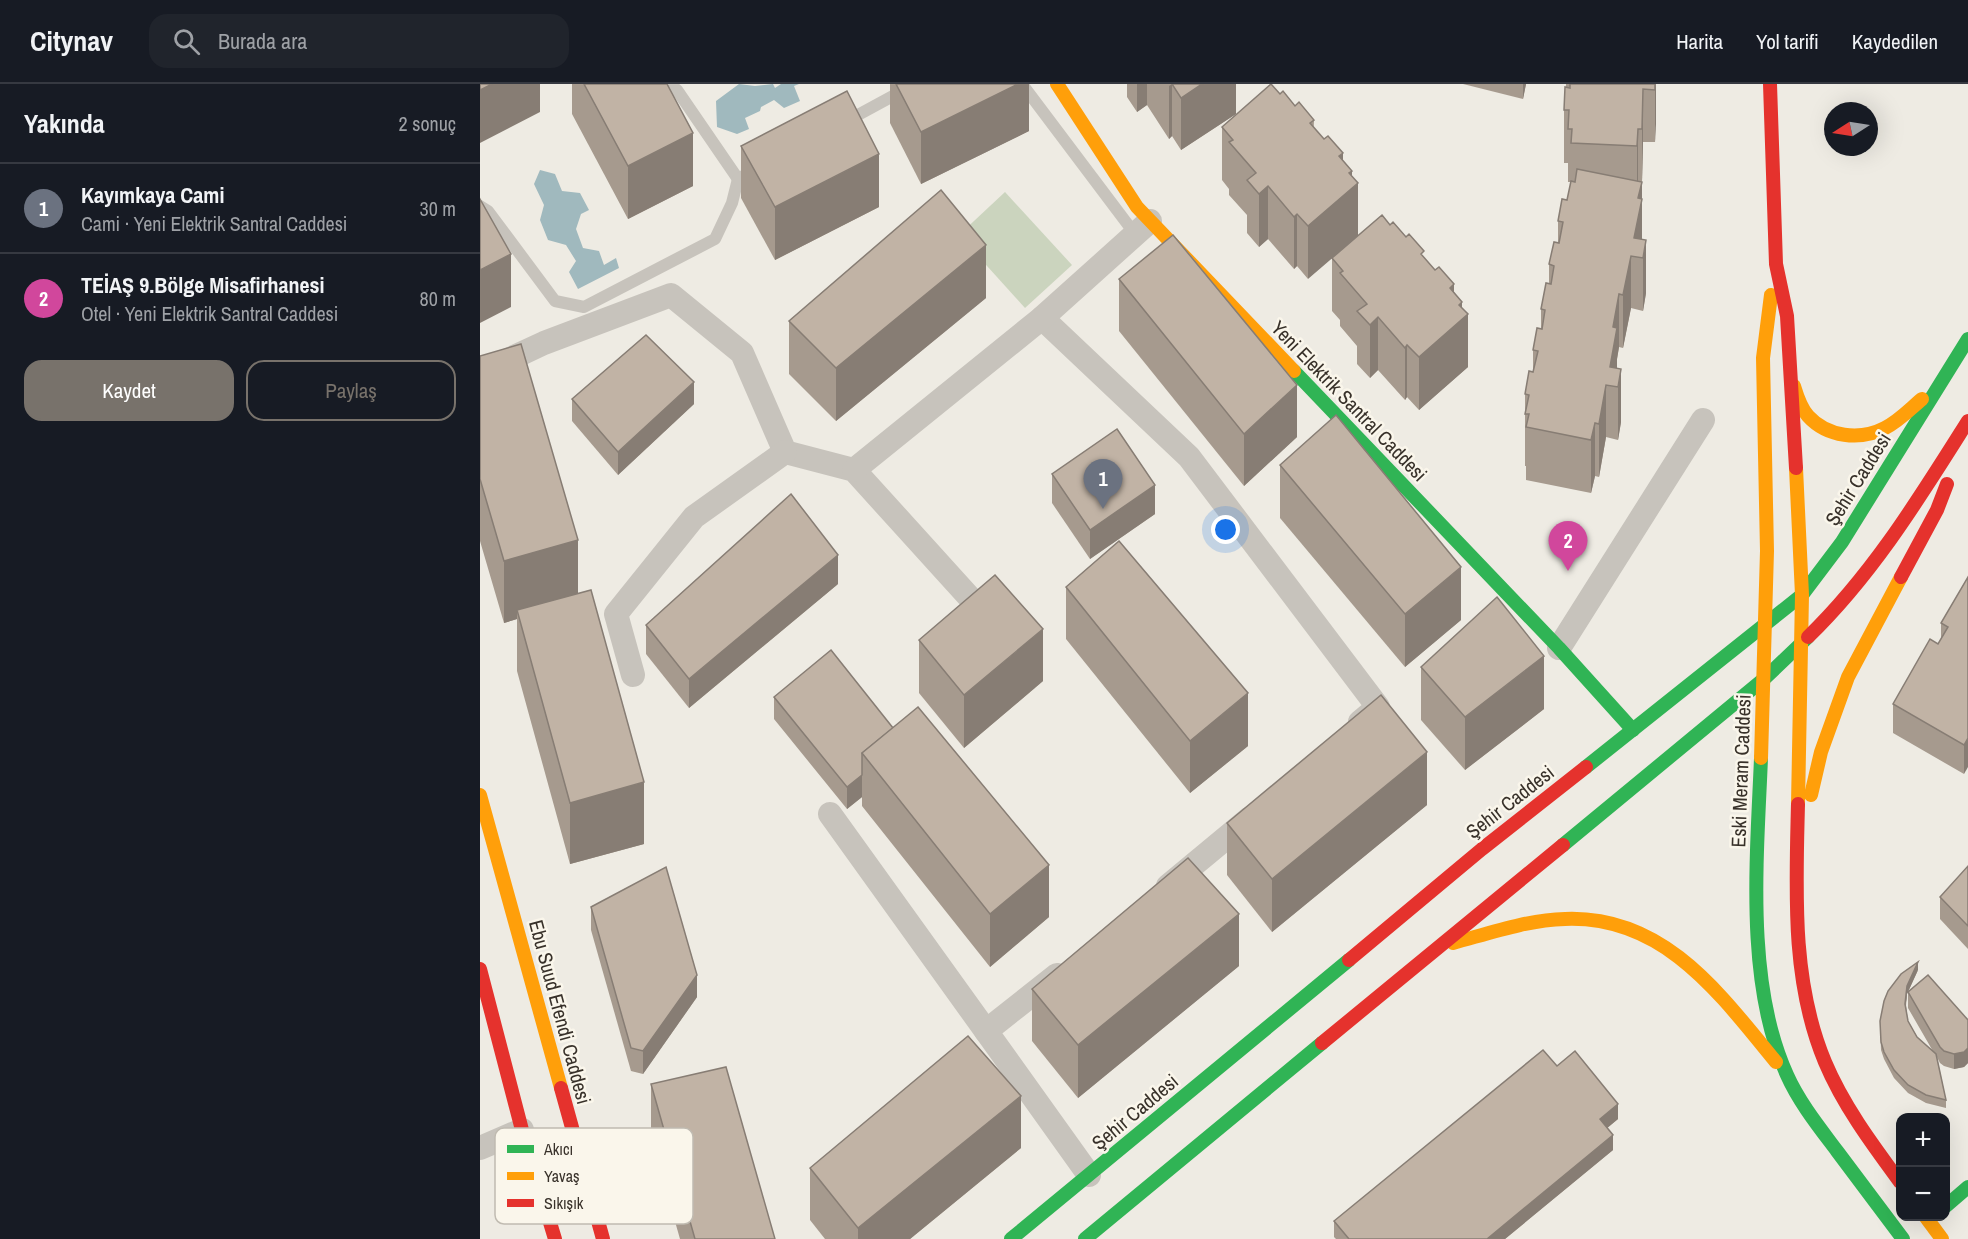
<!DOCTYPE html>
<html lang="tr">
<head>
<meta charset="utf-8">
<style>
	body { margin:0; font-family:"Archivo Narrow",sans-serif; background:#20242c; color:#f1f3f6 }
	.controls { position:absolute; right:18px; bottom:18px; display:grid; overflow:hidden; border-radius:12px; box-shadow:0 6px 24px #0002 }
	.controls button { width:54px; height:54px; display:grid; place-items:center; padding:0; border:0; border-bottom:2px solid #363941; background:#171b24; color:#f1f3f6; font:30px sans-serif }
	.compass { position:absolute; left:1344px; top:18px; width:54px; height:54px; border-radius:50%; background:#171b24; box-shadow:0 6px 24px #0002; rotate:258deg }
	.you { position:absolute; left:746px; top:446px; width:21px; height:21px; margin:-15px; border:4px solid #fff; border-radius:50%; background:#1a73e8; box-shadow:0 0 0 9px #1a73e833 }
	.badge { display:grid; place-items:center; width:39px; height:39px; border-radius:50%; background:#78726b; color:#fff; font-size:20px; font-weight:700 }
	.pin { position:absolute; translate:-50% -50px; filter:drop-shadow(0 2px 3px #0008) }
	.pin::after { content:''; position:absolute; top:32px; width:21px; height:18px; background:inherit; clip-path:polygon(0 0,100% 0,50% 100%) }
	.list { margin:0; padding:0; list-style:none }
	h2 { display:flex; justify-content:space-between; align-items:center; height:78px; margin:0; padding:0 24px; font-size:26px }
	h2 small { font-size:20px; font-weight:400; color:#9ea1a6 }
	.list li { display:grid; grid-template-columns:39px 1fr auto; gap:18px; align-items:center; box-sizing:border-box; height:90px; padding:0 24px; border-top:2px solid #363941 }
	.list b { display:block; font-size:22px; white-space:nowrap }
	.list p { margin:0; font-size:20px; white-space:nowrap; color:#9ea1a6 }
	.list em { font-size:20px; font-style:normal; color:#9ea1a6 }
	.actions { display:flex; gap:12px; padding:18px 24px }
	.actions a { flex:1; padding:14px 0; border:2px solid #78726b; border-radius:18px; text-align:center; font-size:21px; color:#78726b }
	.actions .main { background:#78726b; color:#fff }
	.icon { flex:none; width:33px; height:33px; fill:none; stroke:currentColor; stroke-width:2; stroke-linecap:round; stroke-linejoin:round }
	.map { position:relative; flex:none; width:1488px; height:1155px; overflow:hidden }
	header { display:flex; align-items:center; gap:36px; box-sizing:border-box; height:84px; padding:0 30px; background:#171b24; border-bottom:2px solid #363941 }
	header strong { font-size:28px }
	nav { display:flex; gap:33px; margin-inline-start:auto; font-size:21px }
	.search { width:420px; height:54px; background:#20242c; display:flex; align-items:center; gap:15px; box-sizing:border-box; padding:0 21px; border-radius:18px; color:#9ea1a6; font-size:22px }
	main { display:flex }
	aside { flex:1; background:#171b24 }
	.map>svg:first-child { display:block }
	.green { fill:#cbd4be }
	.water { fill:#a0b9be }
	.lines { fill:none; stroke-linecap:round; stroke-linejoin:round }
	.lane { stroke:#c7c3bc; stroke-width:12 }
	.street { stroke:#c7c3bc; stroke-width:24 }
	.fast { stroke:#30b455; stroke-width:14 }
	.slow { stroke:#ff9f0a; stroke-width:14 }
	.jam { stroke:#e5322d; stroke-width:14 }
	.wall { fill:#a69a8e }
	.shaded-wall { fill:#877d74 }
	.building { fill:#c1b3a5; stroke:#877d74; stroke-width:1.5 }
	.labels { text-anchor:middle; stroke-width:5; stroke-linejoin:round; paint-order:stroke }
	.street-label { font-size:20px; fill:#38312a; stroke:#faf6eb }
	.key { fill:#faf6eb; stroke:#c0bbb1; stroke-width:1.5 }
	.key-label { font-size:16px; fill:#38312a }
</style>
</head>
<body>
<header>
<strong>Citynav</strong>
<div class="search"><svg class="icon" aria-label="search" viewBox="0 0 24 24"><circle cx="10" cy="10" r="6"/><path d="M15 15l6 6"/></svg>Burada ara</div>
<nav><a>Harita</a><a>Yol tarifi</a><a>Kaydedilen</a></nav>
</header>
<main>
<aside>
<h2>Yakında<small>2 sonuç</small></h2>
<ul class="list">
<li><span class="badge" style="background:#6b7280">1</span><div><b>Kayımkaya Cami</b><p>Cami · Yeni Elektrik Santral Caddesi</p></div><em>30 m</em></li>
<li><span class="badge" style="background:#d1479c">2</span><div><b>TEİAŞ 9.Bölge Misafirhanesi</b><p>Otel · Yeni Elektrik Santral Caddesi</p></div><em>80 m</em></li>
</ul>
<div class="actions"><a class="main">Kaydet</a><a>Paylaş</a></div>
</aside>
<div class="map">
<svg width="1488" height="1155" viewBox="0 0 1488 1155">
	<rect width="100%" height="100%" fill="#eeebe3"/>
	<!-- green -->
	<polygon class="green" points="525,108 592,181 545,224 479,151"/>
	<!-- water -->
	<g class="water">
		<polygon points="259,0 275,2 293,0 295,4 301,0 319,0 314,2 320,17 304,24 294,16 281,23 280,27 265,34 269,45 257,50 237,43 236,17"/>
		<polygon points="60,86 75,90 82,107 100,109 109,126 101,130 96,145 103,164 119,167 124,181 136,174 139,184 98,205 89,188 96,177 86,161 68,156 60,136 64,121 54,100"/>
	</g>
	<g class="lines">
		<!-- lane -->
		<g class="lane">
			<polyline points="190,0 197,6 258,95"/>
			<polyline points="542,0 655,150"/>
			<polyline points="365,38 435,0"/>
			<polyline points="0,122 8,127 75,217 104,223 235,155 252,119 258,95 276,85"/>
		</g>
		<!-- street -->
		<g class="street">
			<polyline points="562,234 709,373 898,623 880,638"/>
			<polyline points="0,289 64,259 191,211 262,269 305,368 374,386 490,514"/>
			<polyline points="374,386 562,234 670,137"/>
			<polyline points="1079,564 1223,336"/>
			<polyline points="153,591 136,530 214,433 305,368"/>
			<polyline points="350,730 506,947"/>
			<polyline points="688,802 770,734"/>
			<polyline points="577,891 506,947 609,1091"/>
			<polyline points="0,1064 42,1046"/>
		</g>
		<!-- fast -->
		<g class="fast">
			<polyline points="814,287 1079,564 1153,646"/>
			<path d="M1281 674C1277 773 1265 899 1307 991 1319 1018 1339 1043 1357 1067 1379 1096 1401 1126 1423 1155"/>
			<polyline points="1106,683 1322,511 1362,458 1488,255"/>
			<polyline points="1083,761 1284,595 1328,553"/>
			<polyline points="1466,1122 1488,1103"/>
			<polyline points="531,1155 869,876"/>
			<polyline points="605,1155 842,959"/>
		</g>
		<!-- slow -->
		<g class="slow">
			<polyline points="577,0 657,123 814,287"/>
			<path d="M1314 302C1317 312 1320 323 1328 332 1347 353 1380 357 1405 344 1419 337 1430 325 1442 315"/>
			<polyline points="1316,384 1322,511 1318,720"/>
			<polyline points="1281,674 1287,467 1283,274 1291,211"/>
			<polyline points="0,711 81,1004"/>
			<polyline points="1331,711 1341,668 1368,593 1421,493"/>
			<path d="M973 859C1010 849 1047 836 1085 835 1184 831 1240 910 1296 978"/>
			<polyline points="1445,1132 1462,1155"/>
		</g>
		<!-- jam -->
		<g class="jam">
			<polyline points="1290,0 1296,180 1307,232 1316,384"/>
			<polyline points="1421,493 1457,426 1467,400"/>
			<path d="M1328 553C1393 490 1440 413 1488 337"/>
			<path d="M1318 720C1316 805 1311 897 1345 978 1363 1021 1392 1060 1420 1098"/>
			<polyline points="869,876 1002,765 1106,683"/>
			<polyline points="0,885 42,1046 75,1155"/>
			<polyline points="842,959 1083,761"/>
			<polyline points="81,1004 123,1155"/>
		</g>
	</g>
	<!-- wall -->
	<g class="wall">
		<polygon points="92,0 187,0 213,102 148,135 92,30"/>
		<polygon points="410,0 549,0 549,47 441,100 410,39"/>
		<polygon points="647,0 756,0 756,30 701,66 692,52 689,55 667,21 657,28 647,13"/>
		<polygon points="983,0 1046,0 1043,15"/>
		<polygon points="1086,0 1176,0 1175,58 1163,58 1162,97 1162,155 1166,209 1163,227 1151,224 1143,264 1139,263 1137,275 1137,285 1141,338 1138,356 1126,353 1119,393 1115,392 1111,409 1046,396 1046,382 1045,382 1045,310 1053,288 1053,266 1061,245 1061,225 1069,200 1069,180 1078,159 1078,137 1087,116 1091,98 1088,98 1088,79 1084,79 1084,26"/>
		<polygon points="800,10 834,36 828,195 817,182 814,185 788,155 779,163 767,149 767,131 749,111 749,105 742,96 742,43"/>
		<polygon points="261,62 399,123 295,176 261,114"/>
		<polygon points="910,141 944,174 974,208 982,224 988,283 939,326 927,313 925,316 898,286 890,294 877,280 877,262 860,242 860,236 852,227 852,174"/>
		<polygon points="639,195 817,353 764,402 639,247"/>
		<polygon points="506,214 356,337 309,290 309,237"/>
		<polygon points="0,272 98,509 164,760 90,780 37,587 37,535 24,539 0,457"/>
		<polygon points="92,315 214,320 138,391 92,337"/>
		<polygon points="800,381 981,536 925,583 800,434"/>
		<polygon points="572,390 675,430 610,475 572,419"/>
		<polygon points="1488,493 1484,690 1413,649 1413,620 1458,560 1461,555 1461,539"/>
		<polygon points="358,500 209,624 166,570 166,541"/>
		<polygon points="586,503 768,662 710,709 586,555"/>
		<polygon points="439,556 563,597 484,664 439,609"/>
		<polygon points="941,583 1064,625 985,686 941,636"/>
		<polygon points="294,613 413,644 569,833 510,883 382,722 382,713 367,725 294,635"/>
		<polygon points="947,721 792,848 747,791 747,739"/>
		<polygon points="1488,782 1488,865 1460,835 1460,813"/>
		<polygon points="111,823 217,913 163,990 151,987 111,846"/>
		<polygon points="759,882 598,1014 552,957 552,905"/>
		<polygon points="1438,886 1427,910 1426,922 1428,937 1437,953 1454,969 1428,924 1428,908 1488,936 1488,979 1484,983 1474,985 1464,982 1460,979 1457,973 1466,1016 1466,1024 1446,1019 1428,1009 1414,994 1404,975 1401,966 1400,937"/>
		<polygon points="1077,982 1138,1035 1127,1044 1133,1066 1025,1155 856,1155 854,1153 854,1137"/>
		<polygon points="171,1000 295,1155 200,1155 171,1053"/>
		<polygon points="541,1064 430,1155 345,1155 330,1136 330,1084"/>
	</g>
	<!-- shaded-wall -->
	<g class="shaded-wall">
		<polygon points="12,0 60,0 60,28 0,59 0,6"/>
		<polygon points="538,0 549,0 549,47 441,100 441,48"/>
		<polygon points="657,0 667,0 667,21 657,28"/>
		<polygon points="692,0 692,52 689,55 689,2"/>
		<polygon points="722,0 756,0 756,30 701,66 701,14"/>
		<polygon points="1043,0 1046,0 1043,15"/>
		<polygon points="1176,0 1176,40 1175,58 1175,6"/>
		<polygon points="1163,5 1163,58 1162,98 1162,45"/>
		<polygon points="1158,45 1158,97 1157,114 1157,62"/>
		<polygon points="213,49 213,102 148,135 148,82"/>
		<polygon points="863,69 863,112 869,89 872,87 872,104 878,99 878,152 828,195 828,142 859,72"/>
		<polygon points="399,70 399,123 295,176 295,123"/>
		<polygon points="1162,98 1162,116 1162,115 1162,167 1154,154 1158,114"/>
		<polygon points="788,102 788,155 779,163 779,110"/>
		<polygon points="817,130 817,182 814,185 814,133"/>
		<polygon points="1166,156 1166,209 1163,227 1163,174"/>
		<polygon points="506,161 506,214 356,337 356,284"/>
		<polygon points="31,170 31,223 0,239 0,186"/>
		<polygon points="1151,172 1151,224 1143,264 1143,211"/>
		<polygon points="974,200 974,243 979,221 982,218 982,235 988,230 988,283 939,326 939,273 970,204"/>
		<polygon points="1139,210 1139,263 1137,275 1137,296 1130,283 1133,243"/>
		<polygon points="898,233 898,286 890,294 890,241"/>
		<polygon points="927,261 927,313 925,316 925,264"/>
		<polygon points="1141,285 1141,338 1138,356 1138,303"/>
		<polygon points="214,298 214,320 138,391 138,368"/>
		<polygon points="817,301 817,353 764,402 764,350"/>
		<polygon points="1126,301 1126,353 1119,393 1119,340"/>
		<polygon points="1115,339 1115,392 1111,409 1111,356"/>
		<polygon points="675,401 675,430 610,475 610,446"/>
		<polygon points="98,456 98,517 37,526 37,535 24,539 24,477"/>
		<polygon points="358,471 358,500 209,624 209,595"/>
		<polygon points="981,483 981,536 925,583 925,530"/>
		<polygon points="563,545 563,597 484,664 484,611"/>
		<polygon points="1064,572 1064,625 985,686 985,633"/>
		<polygon points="768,609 768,662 710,709 710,657"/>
		<polygon points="1488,654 1488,683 1484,690 1484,661"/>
		<polygon points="947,668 947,721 792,848 792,795"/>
		<polygon points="382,691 382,713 367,725 367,703"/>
		<polygon points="164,698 164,760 90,780 90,719"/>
		<polygon points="569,781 569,833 510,883 510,830"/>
		<polygon points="759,830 759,882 598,1014 598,961"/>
		<polygon points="1438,878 1438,886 1427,910 1425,927 1427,902"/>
		<polygon points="217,891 217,913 163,990 163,967"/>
		<polygon points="1488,964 1488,979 1484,983 1474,985 1474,970"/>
		<polygon points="541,1012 541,1064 430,1155 378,1155 378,1144"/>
		<polygon points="1138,1020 1138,1035 1120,1050 1120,1035"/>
		<polygon points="1133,1051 1133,1066 1025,1155 1007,1155"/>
	</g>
	<!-- building -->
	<g class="building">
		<polygon points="0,0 12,0 0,6"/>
		<polygon points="104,0 187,0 213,49 148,82"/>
		<polygon points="416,0 538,0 441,48"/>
		<polygon points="692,0 722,0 701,14"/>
		<polygon points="791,0 800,10 803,7 815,22 819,18 834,36 830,39 844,55 848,52 863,69 859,72 872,87 869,89 878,99 828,142 817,130 814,133 788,102 779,110 767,96 776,89 749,58 753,56 742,43"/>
		<polygon points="1090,0 1175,0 1175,6 1163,5 1162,45 1158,45 1157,62 1091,59 1092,45 1088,45 1089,26 1084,26 1085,3 1090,4"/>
		<polygon points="367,7 399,70 295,123 261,62"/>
		<polygon points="1097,85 1162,98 1158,114 1162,115 1154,154 1166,156 1163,174 1151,172 1143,211 1139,210 1133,243 1137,244 1130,283 1141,285 1138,303 1126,301 1119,340 1115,339 1111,356 1046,343 1049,330 1045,330 1049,311 1045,310 1049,287 1053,288 1058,267 1053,266 1057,244 1062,245 1065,226 1061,225 1066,199 1071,200 1074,182 1069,180 1074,158 1079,159 1083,138 1078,137 1082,115 1087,116 1091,97 1095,98"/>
		<polygon points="461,106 506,161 356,284 309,237"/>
		<polygon points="0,115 31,170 0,186"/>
		<polygon points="902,131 910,141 913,138 926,153 929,150 944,167 941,170 955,186 959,183 974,200 970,204 982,218 979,221 988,230 939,273 927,261 925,264 898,233 890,241 877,227 887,220 860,189 863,187 852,174"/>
		<polygon points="693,151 817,301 764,350 639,195"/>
		<polygon points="166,251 214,298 138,368 92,315"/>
		<polygon points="41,260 98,456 24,477 0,395 0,272"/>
		<polygon points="856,331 981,483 925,530 800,381"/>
		<polygon points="637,345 675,401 610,446 572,390"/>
		<polygon points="311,410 358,471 209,595 166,541"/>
		<polygon points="639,457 768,609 710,657 586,503"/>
		<polygon points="515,491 563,545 484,611 439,556"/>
		<polygon points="1488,493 1488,654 1484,661 1413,620 1450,555 1458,560 1468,543 1461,539"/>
		<polygon points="111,506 164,698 90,719 37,526"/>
		<polygon points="1017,513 1064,572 985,633 941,583"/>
		<polygon points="351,566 413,644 382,669 382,691 367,703 294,613"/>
		<polygon points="901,611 947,668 792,795 747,739"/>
		<polygon points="438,623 569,781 510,830 382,669"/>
		<polygon points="708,774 759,830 598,961 552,905"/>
		<polygon points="1488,782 1488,842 1460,813"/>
		<polygon points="186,783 217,891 163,967 151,964 111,823"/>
		<polygon points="1438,878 1427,902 1425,920 1428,937 1437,953 1456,970 1466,1016 1446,1011 1428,1001 1414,986 1404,968 1401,958 1400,937 1404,917 1408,907 1421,890"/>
		<polygon points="1448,891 1488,936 1488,964 1484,968 1474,970 1464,967 1460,963 1428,908"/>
		<polygon points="488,952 541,1012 378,1144 330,1084"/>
		<polygon points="1063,966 1077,982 1095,967 1138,1020 1120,1035 1133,1051 1007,1155 869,1155 854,1137"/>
		<polygon points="246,983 295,1155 215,1155 171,1000"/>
	</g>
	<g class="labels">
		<!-- street labels -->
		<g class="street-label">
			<text transform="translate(869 317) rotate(46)" y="7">Yeni Elektrik Santral Caddesi</text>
			<text transform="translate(1378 395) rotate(-58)" y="7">Şehir Caddesi</text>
			<text transform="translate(1261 687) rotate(-88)" y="7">Eski Meram Caddesi</text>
			<text transform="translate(1030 718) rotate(-38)" y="7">Şehir Caddesi</text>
			<text transform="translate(80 928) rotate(75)" y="7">Ebu Suud Efendi Caddesi</text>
			<text transform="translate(655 1028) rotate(-40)" y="7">Şehir Caddesi</text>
		</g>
	</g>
	<!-- legend -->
	<rect x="15" y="1044" width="198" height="96" rx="9" class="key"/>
	<rect x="27" y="1061" width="27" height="8" fill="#30b455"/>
	<rect x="27" y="1088" width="27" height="8" fill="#ff9f0a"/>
	<rect x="27" y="1115" width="27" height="8" fill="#e5322d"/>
	<g class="key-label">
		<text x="64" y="1071">Akıcı</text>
		<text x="64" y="1098">Yavaş</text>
		<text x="64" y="1125">Sıkışık</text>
	</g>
</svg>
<div class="controls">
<button>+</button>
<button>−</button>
</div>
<svg class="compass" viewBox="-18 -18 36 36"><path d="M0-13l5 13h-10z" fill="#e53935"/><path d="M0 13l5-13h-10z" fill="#9ea1a6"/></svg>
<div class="you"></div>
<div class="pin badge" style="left:623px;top:425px;background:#6b7280">1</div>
<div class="pin badge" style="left:1088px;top:487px;background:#d1479c">2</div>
</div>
</main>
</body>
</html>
